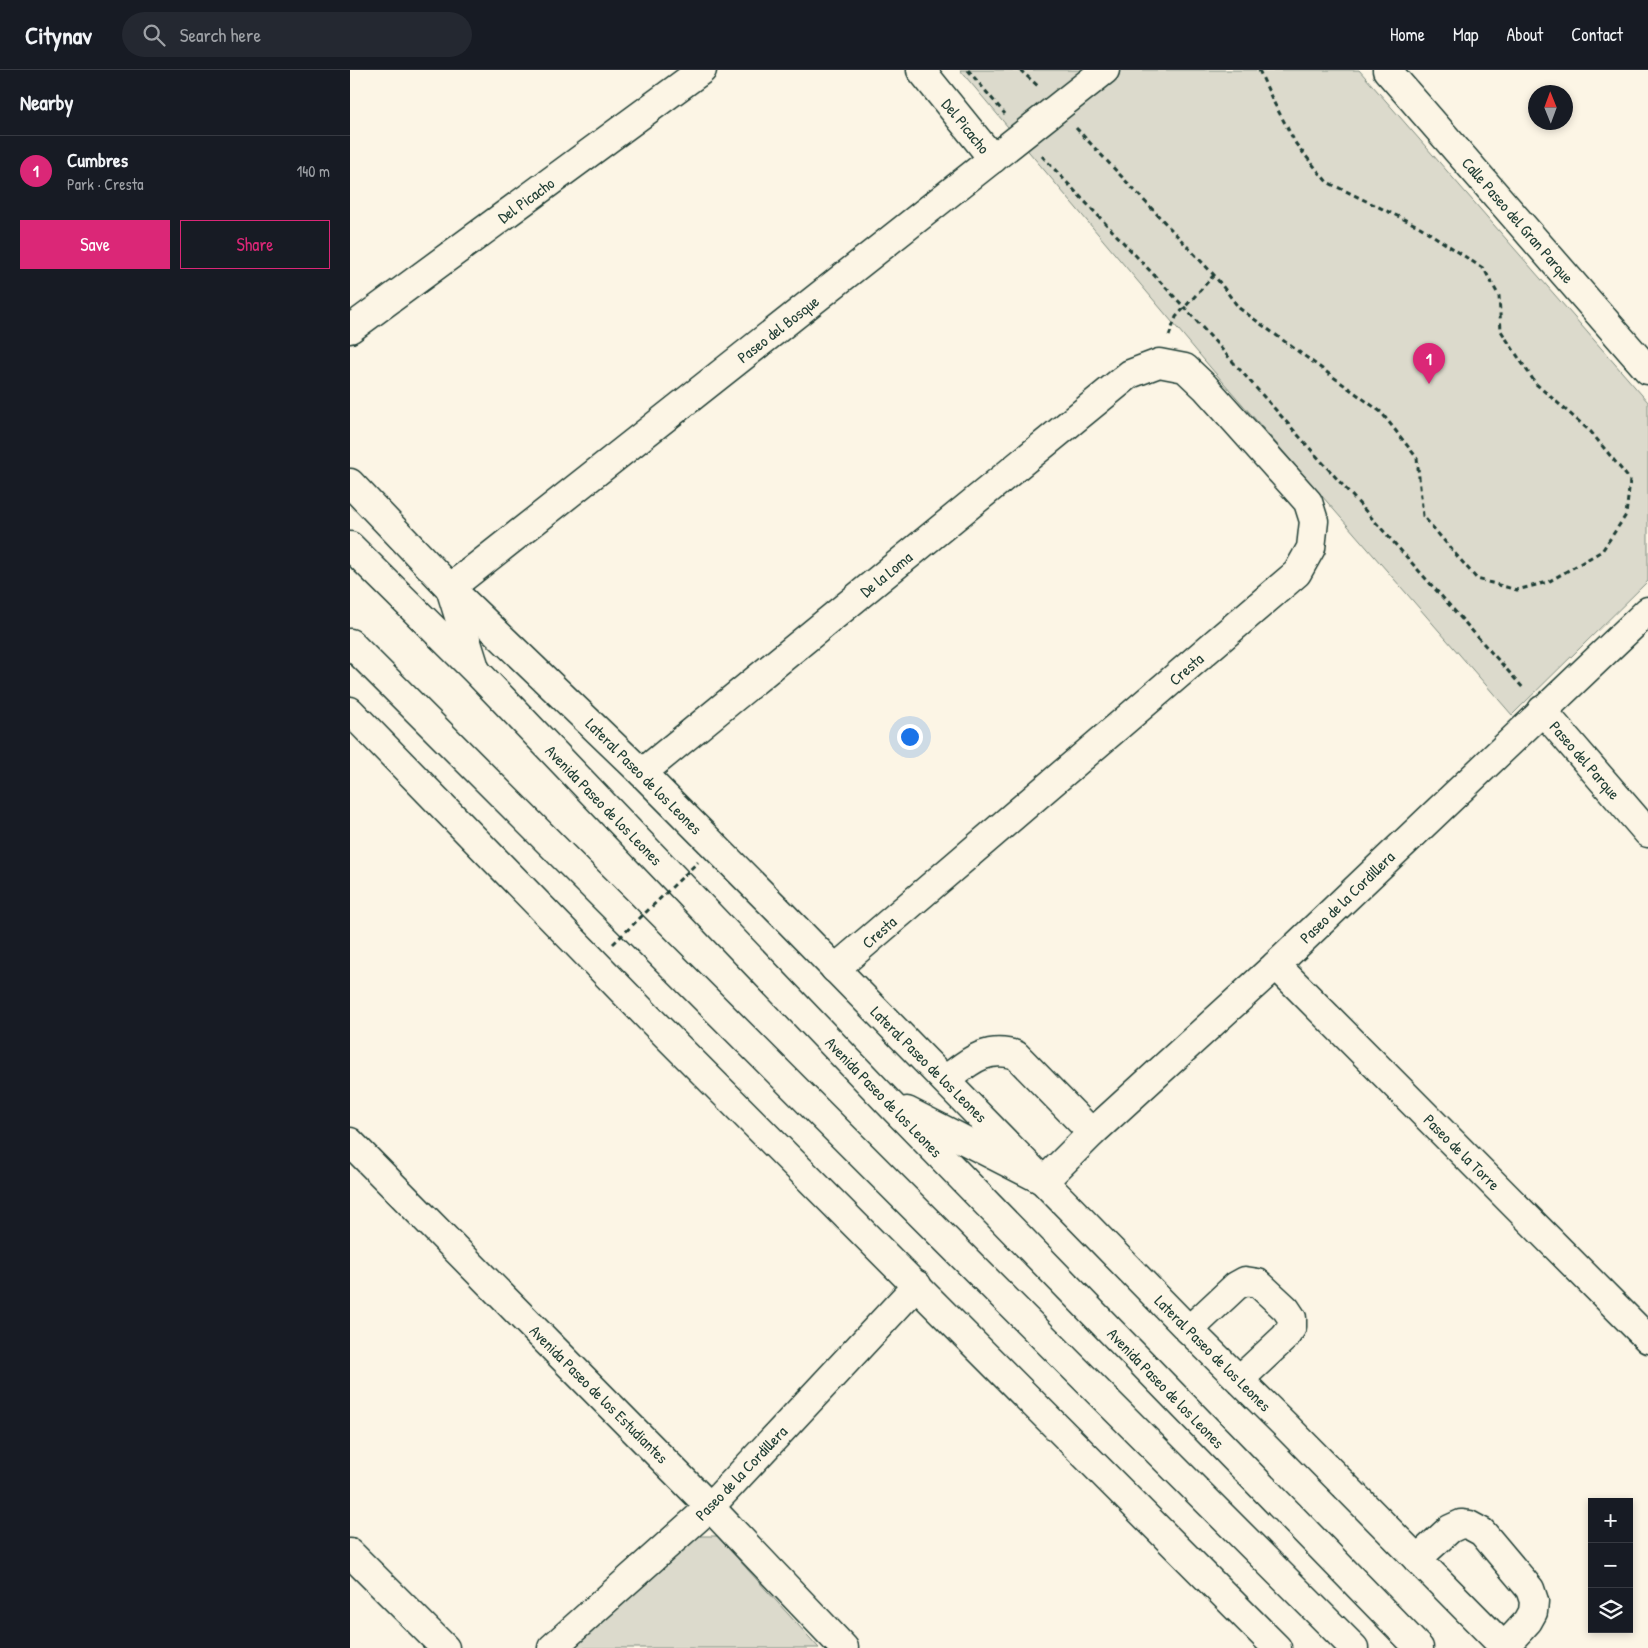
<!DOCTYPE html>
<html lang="en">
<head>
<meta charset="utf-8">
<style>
	body { margin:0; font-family:"Patrick Hand",sans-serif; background:#242831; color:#f1f3f6 }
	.controls { position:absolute; right:15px; bottom:15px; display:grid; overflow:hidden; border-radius:0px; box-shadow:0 2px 8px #0003 }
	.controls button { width:45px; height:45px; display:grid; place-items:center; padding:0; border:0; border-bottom:1px solid #363941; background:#171b24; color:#f1f3f6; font:25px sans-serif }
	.compass { position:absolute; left:1178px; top:15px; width:45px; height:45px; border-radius:50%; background:#171b24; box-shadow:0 2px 8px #0003; rotate:359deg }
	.you { position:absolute; left:559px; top:666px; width:18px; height:18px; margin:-12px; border:4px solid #fff; border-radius:50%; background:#1a73e8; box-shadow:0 0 0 8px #1a73e833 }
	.badge { display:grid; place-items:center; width:32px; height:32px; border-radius:50%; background:#db2777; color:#fff; font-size:16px; font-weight:700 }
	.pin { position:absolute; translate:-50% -41px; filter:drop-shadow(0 1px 2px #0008) }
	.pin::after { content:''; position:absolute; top:26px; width:18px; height:15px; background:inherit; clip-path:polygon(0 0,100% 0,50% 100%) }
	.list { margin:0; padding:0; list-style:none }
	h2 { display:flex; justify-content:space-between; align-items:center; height:65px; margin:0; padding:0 20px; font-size:21px }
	h2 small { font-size:16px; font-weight:400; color:#9ea1a6 }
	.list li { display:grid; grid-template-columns:32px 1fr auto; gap:15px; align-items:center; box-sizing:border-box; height:70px; padding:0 20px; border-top:1px solid #363941 }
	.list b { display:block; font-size:19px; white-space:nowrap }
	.list p { margin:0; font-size:16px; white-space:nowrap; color:#9ea1a6 }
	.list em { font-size:16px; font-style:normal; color:#9ea1a6 }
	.actions { display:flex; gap:10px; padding:15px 20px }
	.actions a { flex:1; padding:11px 0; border:1px solid #db2777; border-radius:0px; text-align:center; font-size:18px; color:#db2777 }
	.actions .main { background:#db2777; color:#fff }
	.icon { flex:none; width:28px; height:28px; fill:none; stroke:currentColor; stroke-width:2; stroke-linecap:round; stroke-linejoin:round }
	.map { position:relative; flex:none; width:1298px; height:1578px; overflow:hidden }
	header { display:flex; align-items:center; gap:30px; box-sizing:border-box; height:70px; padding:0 25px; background:#171b24; border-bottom:1px solid #363941 }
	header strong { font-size:24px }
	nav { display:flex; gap:28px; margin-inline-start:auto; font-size:18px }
	.search { width:350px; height:45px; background:#242831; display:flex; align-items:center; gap:12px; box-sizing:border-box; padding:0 18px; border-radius:28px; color:#9ea1a6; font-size:19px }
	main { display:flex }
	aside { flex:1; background:#171b24 }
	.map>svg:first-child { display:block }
	.green { fill:#dcdacc; stroke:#7e8c80 }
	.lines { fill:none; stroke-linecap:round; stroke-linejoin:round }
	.minor-casing { stroke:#1f3d34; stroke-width:31 }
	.major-casing { stroke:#1f3d34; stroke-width:31 }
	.path { stroke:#1f3d34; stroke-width:3; stroke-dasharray:5 4; stroke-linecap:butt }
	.minor { stroke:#fcf5e5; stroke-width:28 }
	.major { stroke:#fcf5e5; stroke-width:28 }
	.path-bridge { stroke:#1f3d34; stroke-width:3; stroke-dasharray:5 4; stroke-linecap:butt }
	.labels { text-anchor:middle; stroke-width:4; stroke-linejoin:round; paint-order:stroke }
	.street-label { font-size:16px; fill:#1f3d34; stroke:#fcf5e5 }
</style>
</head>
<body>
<header>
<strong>Citynav</strong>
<div class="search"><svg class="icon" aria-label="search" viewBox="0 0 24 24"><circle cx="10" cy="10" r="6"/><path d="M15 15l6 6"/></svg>Search here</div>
<nav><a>Home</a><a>Map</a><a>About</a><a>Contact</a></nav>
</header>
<main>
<aside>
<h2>Nearby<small></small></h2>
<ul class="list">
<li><span class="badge">1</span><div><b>Cumbres</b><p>Park · Cresta</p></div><em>140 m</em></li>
</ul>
<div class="actions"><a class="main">Save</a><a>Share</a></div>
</aside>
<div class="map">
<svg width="1298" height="1578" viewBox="0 0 1298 1578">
	<rect width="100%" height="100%" fill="#fcf5e5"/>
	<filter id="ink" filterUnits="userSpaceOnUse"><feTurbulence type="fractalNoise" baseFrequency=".02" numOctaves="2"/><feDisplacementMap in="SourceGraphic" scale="10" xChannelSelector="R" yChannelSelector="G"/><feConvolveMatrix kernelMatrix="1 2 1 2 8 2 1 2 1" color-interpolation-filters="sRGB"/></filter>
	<g filter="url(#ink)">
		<!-- green -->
		<g class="green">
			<polygon points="610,0 1009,0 1298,332 1298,511 1162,645 860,297"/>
			<polygon points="340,1466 367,1466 469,1578 222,1578"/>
		</g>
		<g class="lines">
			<!-- minor casing -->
			<g class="minor-casing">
				<g id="minor">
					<polyline points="571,0 643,89"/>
					<polyline points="1037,0 1298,300"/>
					<polyline points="0,259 352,0"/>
					<polyline points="0,413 100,518 292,703 426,838 839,1260 935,1355 1155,1578"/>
					<polyline points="100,518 755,0"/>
					<polyline points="1192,640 1298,763"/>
					<polyline points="0,641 299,948 927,1578"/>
					<polyline points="292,703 780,304 809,293 835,298 855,317 958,432 964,451 961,478 947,503 485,899"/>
					<polyline points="926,895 1298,1269"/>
					<path d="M595 1010C618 993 635 975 666 985L742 1063"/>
					<polyline points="0,1072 360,1437 494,1578"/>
					<polyline points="694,1111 742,1063 926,895 1298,541"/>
					<polyline points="839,1260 886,1216 895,1211 908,1213 936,1239 942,1248 942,1257 935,1267 890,1309"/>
					<polyline points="0,1483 95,1578"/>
					<polyline points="1067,1489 1100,1459 1111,1454 1119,1455 1132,1462 1180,1519 1184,1531 1183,1542 1178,1551 1154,1577"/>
					<polyline points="202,1578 360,1437 567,1215"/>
				</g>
			</g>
			<!-- major casing -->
			<g class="major-casing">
				<g id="major">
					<polyline points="0,476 126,601 538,1032 1069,1578"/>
					<polyline points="100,518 125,598"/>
					<polyline points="0,573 1004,1578"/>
					<polyline points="557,1041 694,1111"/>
				</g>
			</g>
			<!-- path -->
			<g class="path">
				<polyline points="618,0 655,44"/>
				<polyline points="670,0 688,16"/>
				<polyline points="726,58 864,205 889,238 1031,342 1067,388 1073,446 1127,509 1167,520 1198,512 1252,481 1276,445 1280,410 1241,362 1186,314 1151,261 1149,226 1134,199 1070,157 977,112 946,74 923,31 909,0"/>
				<polyline points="692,86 835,238 1174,619"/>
				<polyline points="819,266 826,247 864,205"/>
			</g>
			<!-- minor -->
			<use href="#minor" class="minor"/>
			<!-- major -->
			<use href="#major" class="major"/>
			<!-- path-bridge -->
			<polyline class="path-bridge" points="263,874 348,792"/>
		</g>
	</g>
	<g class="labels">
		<!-- street labels -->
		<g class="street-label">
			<text transform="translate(616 56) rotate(51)" y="6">Del Picacho</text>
			<text transform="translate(176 130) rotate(-36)" y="6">Del Picacho</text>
			<text transform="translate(1168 150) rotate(49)" y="6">Calle Paseo del Gran Parque</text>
			<text transform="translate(428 259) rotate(-38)" y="6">Paseo del Bosque</text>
			<text transform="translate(536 504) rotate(-39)" y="6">De la Loma</text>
			<text transform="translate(836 599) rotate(-41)" y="6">Cresta</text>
			<text transform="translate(1235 690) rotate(49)" y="6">Paseo del Parque</text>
			<text transform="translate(294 706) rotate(45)" y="6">Lateral Paseo de los Leones</text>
			<text transform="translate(254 735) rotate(46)" y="6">Avenida Paseo de los Leones</text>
			<text transform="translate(997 827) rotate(-44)" y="6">Paseo de la Cordillera</text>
			<text transform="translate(529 862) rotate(-41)" y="6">Cresta</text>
			<text transform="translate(579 994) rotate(45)" y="6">Lateral Paseo de los Leones</text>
			<text transform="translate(534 1027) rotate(46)" y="6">Avenida Paseo de los Leones</text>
			<text transform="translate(1112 1082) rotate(45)" y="6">Paseo de la Torre</text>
			<text transform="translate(863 1283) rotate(45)" y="6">Lateral Paseo de los Leones</text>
			<text transform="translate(816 1318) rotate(46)" y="6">Avenida Paseo de los Leones</text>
			<text transform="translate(249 1324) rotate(45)" y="6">Avenida Paseo de los Estudiantes</text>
			<text transform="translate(391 1403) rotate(-46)" y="6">Paseo de la Cordillera</text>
		</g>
	</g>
</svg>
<div class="controls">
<button>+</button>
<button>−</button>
<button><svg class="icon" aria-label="layers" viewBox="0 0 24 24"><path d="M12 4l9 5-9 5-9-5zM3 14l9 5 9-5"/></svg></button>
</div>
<svg class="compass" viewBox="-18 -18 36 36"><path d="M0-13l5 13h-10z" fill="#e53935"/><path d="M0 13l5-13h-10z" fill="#9ea1a6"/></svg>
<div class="you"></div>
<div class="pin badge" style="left:1079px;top:314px">1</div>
</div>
</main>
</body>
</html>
